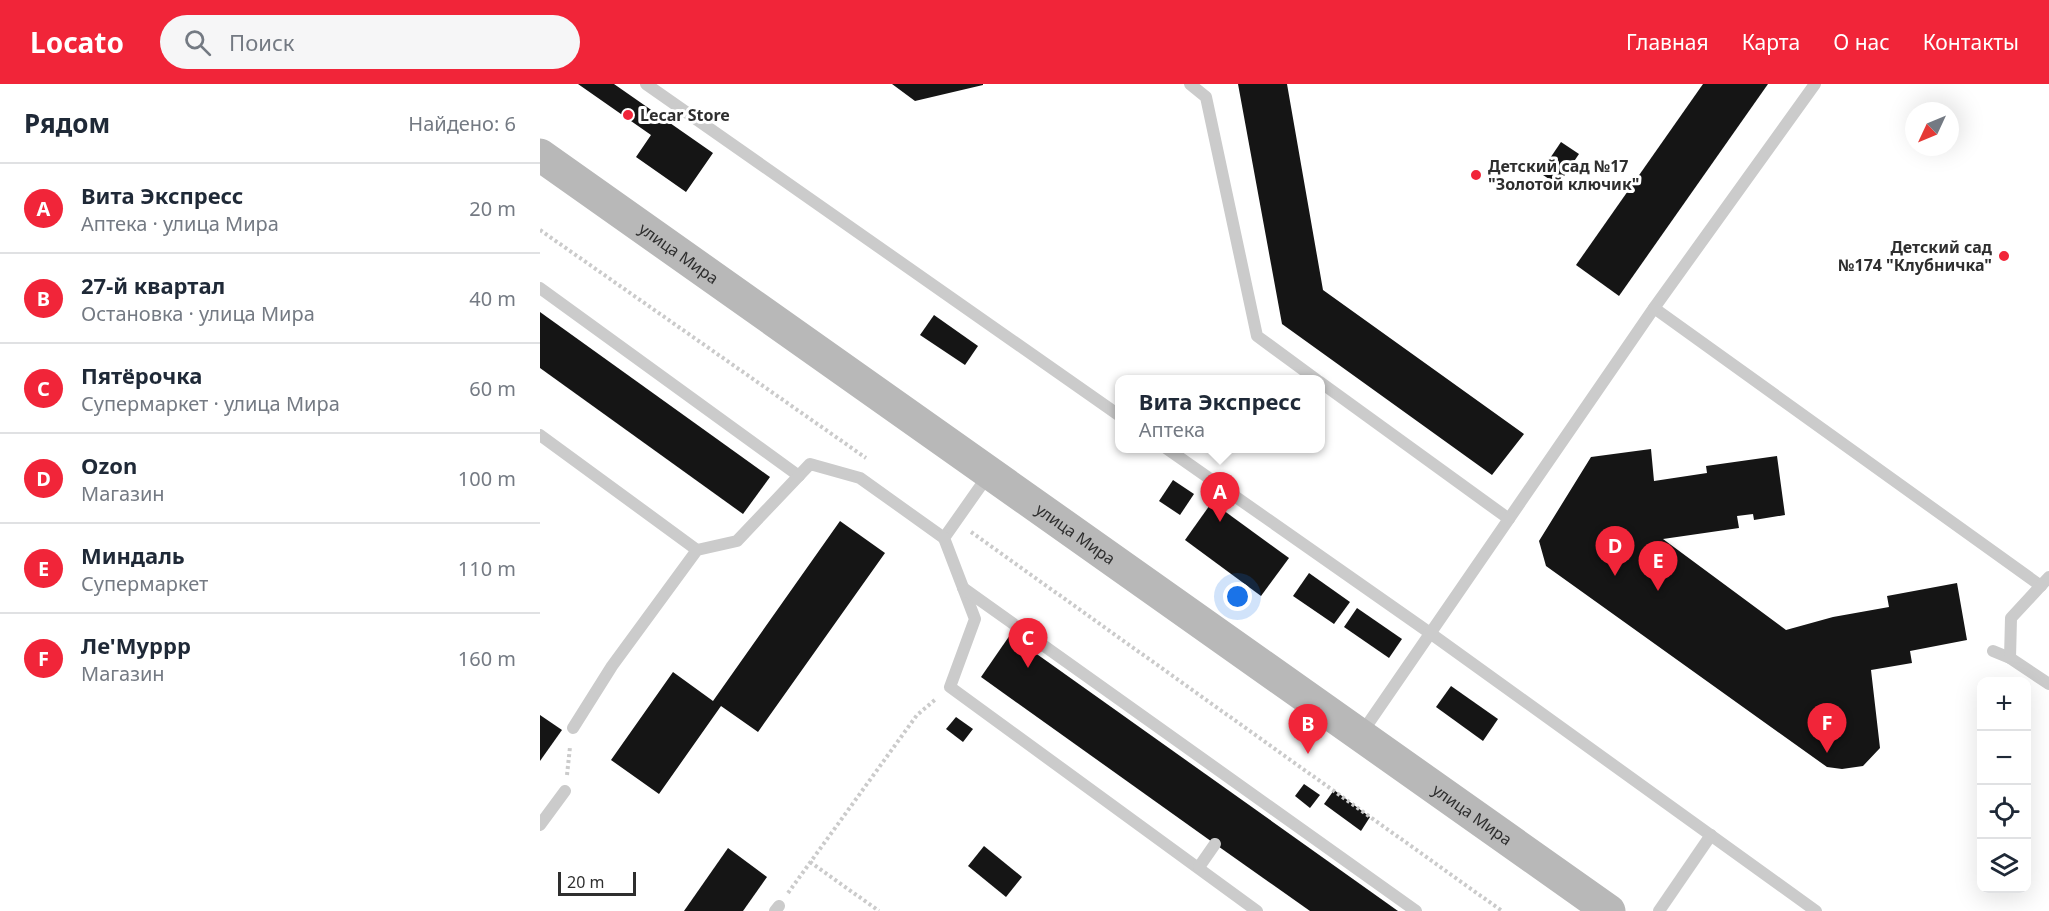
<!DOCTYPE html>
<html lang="ru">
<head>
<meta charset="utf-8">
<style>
	body { margin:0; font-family:"Noto Sans",sans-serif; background:#f6f6f7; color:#1f2937 }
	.controls { position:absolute; right:18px; bottom:18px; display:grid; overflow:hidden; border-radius:12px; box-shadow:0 6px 24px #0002 }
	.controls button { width:54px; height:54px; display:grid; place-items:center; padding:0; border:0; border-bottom:2px solid #e0e1e3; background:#fff; color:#1f2937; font:30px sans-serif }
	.compass { position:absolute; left:1365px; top:18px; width:54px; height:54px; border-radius:50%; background:#fff; box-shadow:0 6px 24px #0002; rotate:226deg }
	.scale { position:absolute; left:18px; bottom:15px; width:78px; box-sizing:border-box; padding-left:6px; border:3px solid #2e2e2e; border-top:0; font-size:16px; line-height:21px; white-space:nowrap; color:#2e2e2e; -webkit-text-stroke:4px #fff; paint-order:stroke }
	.you { position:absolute; left:698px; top:513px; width:21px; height:21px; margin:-15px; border:4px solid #fff; border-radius:50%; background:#1a73e8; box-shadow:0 0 0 9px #1a73e833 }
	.badge { display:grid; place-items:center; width:39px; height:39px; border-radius:50%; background:#f12539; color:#fff; font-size:20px; font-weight:700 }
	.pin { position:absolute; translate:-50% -50px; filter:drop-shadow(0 2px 3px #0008) }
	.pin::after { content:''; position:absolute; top:32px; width:21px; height:18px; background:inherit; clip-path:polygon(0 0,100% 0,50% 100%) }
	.popup { position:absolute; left:575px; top:291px; width:210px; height:78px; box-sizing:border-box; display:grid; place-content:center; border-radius:12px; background:#fff; filter:drop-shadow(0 2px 4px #0005); font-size:20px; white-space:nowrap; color:#747a83 }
	.popup b { font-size:22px; color:#1f2937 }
	.popup::after { content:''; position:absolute; left:50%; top:100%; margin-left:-12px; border:12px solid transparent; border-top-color:#fff }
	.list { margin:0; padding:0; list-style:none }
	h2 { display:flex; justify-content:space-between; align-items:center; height:78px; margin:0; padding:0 24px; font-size:26px }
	h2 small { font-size:20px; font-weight:400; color:#747a83 }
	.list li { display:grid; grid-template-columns:39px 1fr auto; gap:18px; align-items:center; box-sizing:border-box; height:90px; padding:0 24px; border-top:2px solid #e0e1e3 }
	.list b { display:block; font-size:22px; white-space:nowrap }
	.list p { margin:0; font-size:20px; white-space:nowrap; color:#747a83 }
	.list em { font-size:20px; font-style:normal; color:#747a83 }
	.icon { flex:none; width:33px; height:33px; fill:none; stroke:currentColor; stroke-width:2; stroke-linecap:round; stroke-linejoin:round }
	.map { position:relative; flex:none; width:1509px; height:827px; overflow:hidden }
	header { display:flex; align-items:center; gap:36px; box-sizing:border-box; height:84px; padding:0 30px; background:#f12539; color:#fff }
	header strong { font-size:28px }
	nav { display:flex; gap:33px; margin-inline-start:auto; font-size:21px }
	.search { width:420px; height:54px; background:#f6f6f7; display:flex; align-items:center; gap:15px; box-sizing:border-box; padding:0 21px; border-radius:33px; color:#747a83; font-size:22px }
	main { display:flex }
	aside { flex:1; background:#fff }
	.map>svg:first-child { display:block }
	.building { fill:#151515 }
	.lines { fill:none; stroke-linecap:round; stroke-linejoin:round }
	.path { stroke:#cbcbcb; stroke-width:4; stroke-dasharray:3 3; stroke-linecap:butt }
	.service { stroke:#cbcbcb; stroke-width:12 }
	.secondary { stroke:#b8b8b8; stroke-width:33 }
	.poi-dot { fill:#f12539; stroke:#fff; stroke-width:2 }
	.labels { text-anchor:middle; stroke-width:6; stroke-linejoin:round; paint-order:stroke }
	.poi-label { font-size:16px; font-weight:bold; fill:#2e2e2e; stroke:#fff; text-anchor:start }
	.street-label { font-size:16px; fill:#2e2e2e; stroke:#fff }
</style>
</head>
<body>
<header>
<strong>Locato</strong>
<div class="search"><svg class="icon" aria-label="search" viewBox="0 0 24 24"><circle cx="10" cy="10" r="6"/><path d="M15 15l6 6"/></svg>Поиск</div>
<nav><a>Главная</a><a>Карта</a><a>О нас</a><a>Контакты</a></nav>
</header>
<main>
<aside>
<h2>Рядом<small>Найдено: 6</small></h2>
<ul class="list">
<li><span class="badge">A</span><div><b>Вита Экспресс</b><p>Аптека · улица Мира</p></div><em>20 m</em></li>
<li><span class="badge">B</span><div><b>27-й квартал</b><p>Остановка · улица Мира</p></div><em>40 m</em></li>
<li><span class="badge">C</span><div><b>Пятёрочка</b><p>Супермаркет · улица Мира</p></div><em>60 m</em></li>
<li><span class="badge">D</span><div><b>Ozon</b><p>Магазин</p></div><em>100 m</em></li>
<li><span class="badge">E</span><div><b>Миндаль</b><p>Супермаркет</p></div><em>110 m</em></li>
<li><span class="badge">F</span><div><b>Ле'Муррр</b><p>Магазин</p></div><em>160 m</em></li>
</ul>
</aside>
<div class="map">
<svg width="1509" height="827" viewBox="0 0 1509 827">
	<rect width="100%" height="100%" fill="#fff"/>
	<!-- building -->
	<g class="building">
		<polygon points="38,0 74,0 173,69 146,108 96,73 111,51"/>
		<polygon points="352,0 443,0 443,1 375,17"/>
		<polygon points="698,0 747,0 783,206 984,350 952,391 742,240"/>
		<polygon points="1163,0 1228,0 1079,212 1036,181"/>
		<polygon points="1021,58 1039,70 1018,101 1000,89"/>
		<polygon points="0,228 230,393 203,430 0,284"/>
		<polygon points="394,231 438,262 425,281 380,251"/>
		<polygon points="1111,365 1114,397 1167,389 1166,382 1237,372 1245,431 1214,436 1213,430 1197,432 1199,444 1123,455 1246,546 1293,533 1349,523 1347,512 1417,499 1427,556 1370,567 1372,579 1331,586 1340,664 1323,682 1302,685 1287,683 1006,482 999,457 1051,373"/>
		<polygon points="633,396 654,410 640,431 619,417"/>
		<polygon points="672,418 749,474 721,512 645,456"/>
		<polygon points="300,437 345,469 218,648 181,622 119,710 71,676 133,588 173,617"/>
		<polygon points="769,489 810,518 794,540 753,512"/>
		<polygon points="817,524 862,555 849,574 804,543"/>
		<polygon points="470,551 858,827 770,827 675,760 441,593"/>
		<polygon points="911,602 958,635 943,657 896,623"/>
		<polygon points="0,631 22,646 0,677"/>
		<polygon points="416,633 433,645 423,658 406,645"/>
		<polygon points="764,700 780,711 770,724 755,712"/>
		<polygon points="794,706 830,733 821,747 784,720"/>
		<polygon points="444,762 482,793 466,813 428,782"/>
		<polygon points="188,764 227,793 203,827 144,827"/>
	</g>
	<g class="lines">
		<!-- path -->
		<g class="path">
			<polyline points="0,146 326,374"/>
			<polyline points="431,448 962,827"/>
			<polyline points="27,691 30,663"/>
			<polyline points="270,778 339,827"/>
			<polyline points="248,809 377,631 396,615"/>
		</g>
		<!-- service -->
		<g class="service">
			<polyline points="106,0 580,332"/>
			<polyline points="650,0 666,13 717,252 777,296"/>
			<polyline points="0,204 259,392"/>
			<polyline points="1114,224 1501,502"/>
			<polyline points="780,298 969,435"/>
			<polyline points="0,351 157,466"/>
			<polyline points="626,364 890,549 1276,827"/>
			<polyline points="449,390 404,454 435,535 410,603 717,827"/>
			<polyline points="423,504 876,827"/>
			<polyline points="1453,567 1470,574 1509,600"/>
			<polyline points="1470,574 1471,534 1509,493"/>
			<polyline points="33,644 72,582 157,466 197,457 270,380 320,394 404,454"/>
			<polyline points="821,650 1114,224 1275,0"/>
			<polyline points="0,741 25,707"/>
			<polyline points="659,783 675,760"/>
			<polyline points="235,827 239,822"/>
			<polyline points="1119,827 1171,751"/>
		</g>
		<!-- secondary -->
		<path class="secondary" id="s1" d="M0 71 1069 827"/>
	</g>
	<!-- markers -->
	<g class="poi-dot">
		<circle cx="88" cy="31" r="6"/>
		<circle cx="936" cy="91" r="6"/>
		<circle cx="1464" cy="172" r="6"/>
	</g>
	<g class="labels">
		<!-- poi labels -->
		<g class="poi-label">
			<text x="100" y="37">Lecar Store</text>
			<text x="948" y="88">Детский сад №17<tspan x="948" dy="18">"Золотой ключик"</tspan></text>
			<text x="1452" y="169" text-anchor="end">Детский сад<tspan x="1452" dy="18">№174 "Клубничка"</tspan></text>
		</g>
		<!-- street labels -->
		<g class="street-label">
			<text dy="6" stroke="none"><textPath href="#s1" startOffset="170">улица Мира</textPath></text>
			<text dy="6" stroke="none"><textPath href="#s1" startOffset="656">улица Мира</textPath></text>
			<text dy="6" stroke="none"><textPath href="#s1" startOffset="1142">улица Мира</textPath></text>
		</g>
	</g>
</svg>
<div class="controls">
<button>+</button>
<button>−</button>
<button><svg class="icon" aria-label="locate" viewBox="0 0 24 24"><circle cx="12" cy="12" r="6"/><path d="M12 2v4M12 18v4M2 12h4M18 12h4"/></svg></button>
<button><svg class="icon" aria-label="layers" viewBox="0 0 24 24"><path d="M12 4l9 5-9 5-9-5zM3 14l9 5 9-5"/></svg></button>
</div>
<svg class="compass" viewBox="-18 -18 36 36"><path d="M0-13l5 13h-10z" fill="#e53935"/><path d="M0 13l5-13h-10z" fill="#747a83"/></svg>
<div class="scale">20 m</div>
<div class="you"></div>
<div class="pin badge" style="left:680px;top:438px">A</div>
<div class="popup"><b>Вита Экспресс</b>Аптека</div>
<div class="pin badge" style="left:768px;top:670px">B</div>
<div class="pin badge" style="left:488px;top:584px">C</div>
<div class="pin badge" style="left:1075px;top:492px">D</div>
<div class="pin badge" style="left:1118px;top:507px">E</div>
<div class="pin badge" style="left:1287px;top:669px">F</div>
</div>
</main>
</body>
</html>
